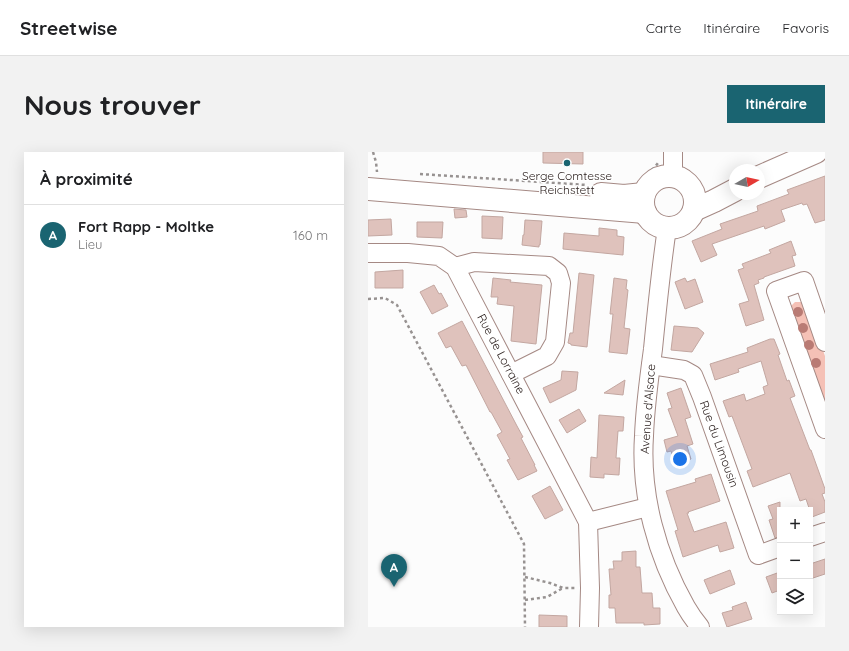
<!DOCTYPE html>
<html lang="fr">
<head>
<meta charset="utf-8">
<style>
	body { margin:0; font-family:Quicksand,sans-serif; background:#f2f2f2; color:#202124 }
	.controls { position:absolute; right:12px; bottom:12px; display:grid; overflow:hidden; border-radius:0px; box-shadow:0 4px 16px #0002 }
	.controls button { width:36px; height:36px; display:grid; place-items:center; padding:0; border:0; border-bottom:1px solid #e0e0e0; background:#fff; color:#202124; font:20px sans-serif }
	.compass { position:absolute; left:361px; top:12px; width:36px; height:36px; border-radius:50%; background:#fff; box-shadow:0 4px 16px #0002; rotate:81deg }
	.you { position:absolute; left:312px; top:307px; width:14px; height:14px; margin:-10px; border:3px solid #fff; border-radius:50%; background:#1a73e8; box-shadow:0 0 0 6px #1a73e833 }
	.badge { display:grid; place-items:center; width:26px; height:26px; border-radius:50%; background:#1a6471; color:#fff; font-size:13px; font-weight:700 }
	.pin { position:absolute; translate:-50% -33px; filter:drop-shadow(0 1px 2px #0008) }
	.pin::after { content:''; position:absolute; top:21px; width:14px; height:12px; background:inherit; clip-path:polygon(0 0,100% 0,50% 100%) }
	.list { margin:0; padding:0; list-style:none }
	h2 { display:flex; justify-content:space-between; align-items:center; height:52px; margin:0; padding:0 16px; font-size:17px }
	h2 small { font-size:13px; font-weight:400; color:#757577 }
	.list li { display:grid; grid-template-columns:26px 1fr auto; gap:12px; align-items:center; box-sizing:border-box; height:60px; padding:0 16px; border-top:1px solid #e0e0e0 }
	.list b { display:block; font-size:15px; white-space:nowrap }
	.list p { margin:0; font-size:13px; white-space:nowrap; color:#757577 }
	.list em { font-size:13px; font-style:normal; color:#757577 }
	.icon { flex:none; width:22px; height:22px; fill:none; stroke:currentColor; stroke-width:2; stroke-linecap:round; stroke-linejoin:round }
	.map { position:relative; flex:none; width:457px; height:475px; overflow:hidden; border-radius:0px }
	header { display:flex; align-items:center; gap:24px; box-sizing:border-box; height:56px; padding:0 20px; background:#fff; border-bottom:1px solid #e0e0e0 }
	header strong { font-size:19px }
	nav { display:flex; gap:22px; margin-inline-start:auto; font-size:14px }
	.intro { display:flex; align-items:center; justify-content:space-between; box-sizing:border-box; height:96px; padding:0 24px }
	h1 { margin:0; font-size:28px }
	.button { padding:10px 18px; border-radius:0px; background:#1a6471; color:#fff; font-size:14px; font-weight:700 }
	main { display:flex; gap:24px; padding:0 24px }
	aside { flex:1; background:#fff; border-radius:0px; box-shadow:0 4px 16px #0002 }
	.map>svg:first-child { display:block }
	.green { fill:#f5c1b6 }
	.building { fill:#dfc2bc; stroke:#c3a7a1 }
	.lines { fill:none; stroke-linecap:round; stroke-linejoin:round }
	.minor-casing { stroke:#a58984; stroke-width:20 }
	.major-casing { stroke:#a58984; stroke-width:24 }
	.path { stroke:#979291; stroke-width:2.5; stroke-dasharray:3 3; stroke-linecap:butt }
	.minor { stroke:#fff; stroke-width:18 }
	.major { stroke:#fff; stroke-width:22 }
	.tree { fill:#b97b74 }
	.poi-dot { fill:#1a6471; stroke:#fff; stroke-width:1.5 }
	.labels { text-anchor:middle; stroke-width:3; stroke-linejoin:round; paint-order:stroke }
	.poi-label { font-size:12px; fill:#2e2321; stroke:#fff }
	.street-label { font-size:12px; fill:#2e2321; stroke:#fff }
</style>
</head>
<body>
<header>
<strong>Streetwise</strong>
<nav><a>Carte</a><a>Itinéraire</a><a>Favoris</a></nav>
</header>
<div class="intro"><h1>Nous trouver</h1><a class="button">Itinéraire</a></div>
<main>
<aside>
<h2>À proximité<small></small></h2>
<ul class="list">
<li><span class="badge">A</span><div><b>Fort Rapp - Moltke</b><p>Lieu</p></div><em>160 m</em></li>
</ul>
</aside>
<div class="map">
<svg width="457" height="475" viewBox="0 0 457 475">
	<rect width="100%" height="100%" fill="#fcfcfc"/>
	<!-- green -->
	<polygon class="green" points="427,150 433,150 439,152 457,204 457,265 421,159 423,154"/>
	<!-- building -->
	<g class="building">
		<polygon points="175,0 215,0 215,12 175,11"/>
		<polygon points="457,24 457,68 447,71 439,52 435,53 434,51 413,58 417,69 397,77 396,74 344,92 349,103 333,110 324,89 354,77 352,72 390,59 389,54 421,42 419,38"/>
		<polygon points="86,57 98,58 99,65 87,66"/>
		<polygon points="114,64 135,65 134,87 114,86"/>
		<polygon points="23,67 24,83 0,84 0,68"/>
		<polygon points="157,68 174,69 172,93 171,93 171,95 154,93 155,83 156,83"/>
		<polygon points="49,70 75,70 74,86 49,85"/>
		<polygon points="231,76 249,78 249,84 256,85 255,103 195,97 196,81 231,84"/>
		<polygon points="423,89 428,103 424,104 427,114 396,125 396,126 390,128 391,131 386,133 396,168 378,174 371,152 381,149 370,118 376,116 374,112 403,101 401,98"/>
		<polygon points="35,118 35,136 7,136 7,120"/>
		<polygon points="211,121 226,123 219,195 203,193 203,192 200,191 202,181 205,181"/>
		<polygon points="125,126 143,128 142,130 174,133 168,192 143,189 146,154 129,152 130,145 123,145"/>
		<polygon points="246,126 259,128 258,137 260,138 256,176 262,177 259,202 241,200 245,162 242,162"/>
		<polygon points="317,126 319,130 327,127 335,150 317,157 307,130"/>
		<polygon points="66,133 71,142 73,141 80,154 64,162 52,140"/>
		<polygon points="94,169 149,274 155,285 153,286 167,313 166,313 169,319 150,328 139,308 142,307 129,283 134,280 123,260 122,260 98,213 94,214 83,194 78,196 70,181"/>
		<polygon points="306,174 330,176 336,181 324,200 303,198"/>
		<polygon points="402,187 406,187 412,202 410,203 419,229 421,228 427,244 422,246 442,298 443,298 457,337 457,341 454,342 457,350 457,360 444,365 438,347 432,349 422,321 385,335 379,319 384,317 364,264 361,265 355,249 376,242 378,249 397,242 395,235 400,233 393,209 370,217 371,220 347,228 342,212 380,200 379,196"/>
		<polygon points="194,219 210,220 208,238 182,251 175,236 193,228"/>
		<polygon points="257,228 255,243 236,241"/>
		<polygon points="313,236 323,265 317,267 325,292 319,294 323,307 307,312 303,299 299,300 296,288 310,284 300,257 304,256 299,241"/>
		<polygon points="211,257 218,269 199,281 191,268"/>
		<polygon points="231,263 256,265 255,279 250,279 248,306 252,306 251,323 236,322 236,326 222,325 223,305 229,306"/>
		<polygon points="343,322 352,349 320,360 321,361 319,361 326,380 358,370 366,396 352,400 350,393 315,405 307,379 310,378 298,339 328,330 327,327"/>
		<polygon points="182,334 195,358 177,367 164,344"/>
		<polygon points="412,350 412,385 407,386 401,368 405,367 400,354"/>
		<polygon points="268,399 268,415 272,415 274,441 284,441 285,456 292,456 292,472 276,473 276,471 248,471 247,456 241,456 241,443 243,443 241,417 246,417 245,409 254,409 254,400"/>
		<polygon points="457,407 457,422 442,427 442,412"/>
		<polygon points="362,418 367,432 342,442 336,428"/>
		<polygon points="412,420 412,438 404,441 398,425"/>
		<polygon points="378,450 384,467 359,475 354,461 365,458 364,455"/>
		<polygon points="171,463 199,464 199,475 171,475"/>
	</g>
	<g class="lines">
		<!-- minor casing -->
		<g class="minor-casing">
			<g id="minor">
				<polyline points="305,24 305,0"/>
				<path d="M299 76C293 116 289 156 285 197 281 226 277 255 276 284 272 343 289 404 318 455 322 462 327 469 332 475"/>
				<polyline points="0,101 40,101 71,104 87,115 220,370 222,436 221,475"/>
				<polyline points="87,115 106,110 181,114 190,121 193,131 187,190 179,204 143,222"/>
				<polyline points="457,190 436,129 408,139 457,277"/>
				<polyline points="283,213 316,218 325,223 334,245 390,403 412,395"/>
				<polyline points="220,370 280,355"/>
				<polyline points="442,385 457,380"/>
			</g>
		</g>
		<!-- major casing -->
		<g class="major-casing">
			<g id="major">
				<circle cx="301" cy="50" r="26"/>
				<polyline points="391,25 448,0"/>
				<polyline points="0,37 277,60"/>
				<polyline points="233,42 256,44 276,42"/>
				<polyline points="326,58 346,49 367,38"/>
			</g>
		</g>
		<!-- path -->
		<g class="path">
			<polyline points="5,0 8,10 9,20"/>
			<polyline points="52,22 219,33"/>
			<polyline points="275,26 287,15 290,11"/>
			<polyline points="0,147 17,146 29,153 156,392 157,475"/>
			<polyline points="157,425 182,431 195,436 207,436"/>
			<polyline points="157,448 179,445 195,436"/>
		</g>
		<!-- minor -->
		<use href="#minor" class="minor"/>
		<!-- major -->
		<use href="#major" class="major"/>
	</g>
	<!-- trees -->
	<g class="tree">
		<circle cx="430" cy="160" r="5"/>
		<circle cx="435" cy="176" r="5"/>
		<circle cx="441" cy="193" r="5"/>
		<circle cx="448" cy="211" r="5"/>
	</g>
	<!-- markers -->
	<circle class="poi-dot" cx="199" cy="11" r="4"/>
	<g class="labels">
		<!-- poi labels -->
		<g class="poi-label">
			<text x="199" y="28">Serge Comtesse<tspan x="199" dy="14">Reichstett</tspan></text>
		</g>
		<!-- street labels -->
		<g class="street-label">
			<text transform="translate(133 202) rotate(62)" y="4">Rue de Lorraine</text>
			<text transform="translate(280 257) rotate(-86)" y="4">Avenue d'Alsace</text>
			<text transform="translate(351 292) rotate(70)" y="4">Rue du Limousin</text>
		</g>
	</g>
</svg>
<div class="controls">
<button>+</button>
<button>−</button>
<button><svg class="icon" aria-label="layers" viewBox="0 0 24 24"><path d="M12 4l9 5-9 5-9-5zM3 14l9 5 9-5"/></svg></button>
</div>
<svg class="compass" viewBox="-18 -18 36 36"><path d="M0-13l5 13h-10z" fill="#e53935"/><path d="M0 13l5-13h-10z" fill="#757577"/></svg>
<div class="you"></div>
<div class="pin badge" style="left:26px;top:435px">A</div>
</div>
</main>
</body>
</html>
